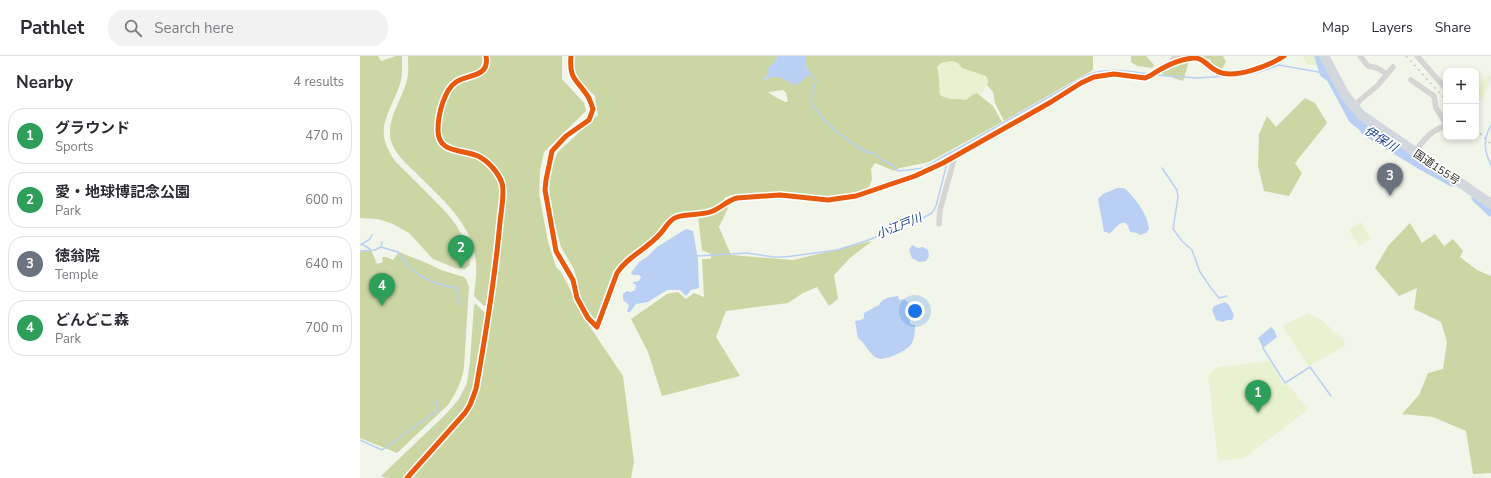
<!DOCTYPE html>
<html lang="en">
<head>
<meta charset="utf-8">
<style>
	body { margin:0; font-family:"Nunito Sans","Noto Sans JP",sans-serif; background:#f2f2f3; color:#2b2b33 }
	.controls { position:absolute; right:12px; top:12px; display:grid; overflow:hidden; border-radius:8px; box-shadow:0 2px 6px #0003 }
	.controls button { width:36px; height:36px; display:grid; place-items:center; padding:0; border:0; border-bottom:1px solid #e1e1e2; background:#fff; color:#2b2b33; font:20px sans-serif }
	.you { position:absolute; left:555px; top:255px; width:14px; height:14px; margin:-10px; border:3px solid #fff; border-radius:50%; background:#1a73e8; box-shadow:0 0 0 6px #1a73e833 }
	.badge { display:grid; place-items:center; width:26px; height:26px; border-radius:50%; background:#73756d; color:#fff; font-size:13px; font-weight:700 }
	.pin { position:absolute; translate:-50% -33px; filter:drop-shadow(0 1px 2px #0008) }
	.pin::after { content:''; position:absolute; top:21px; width:14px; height:12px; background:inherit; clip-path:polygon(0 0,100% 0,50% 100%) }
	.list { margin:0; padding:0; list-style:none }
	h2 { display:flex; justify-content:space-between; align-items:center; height:52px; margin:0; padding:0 16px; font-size:17px }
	h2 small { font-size:13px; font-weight:400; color:#7c7c81 }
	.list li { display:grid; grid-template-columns:26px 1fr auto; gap:12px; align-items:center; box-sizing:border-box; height:56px; margin:0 8px 8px; padding:0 8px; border:1px solid #e1e1e2; border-radius:16px }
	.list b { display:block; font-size:15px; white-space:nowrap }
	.list p { margin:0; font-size:13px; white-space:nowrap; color:#7c7c81 }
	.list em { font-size:13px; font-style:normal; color:#7c7c81 }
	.icon { flex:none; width:22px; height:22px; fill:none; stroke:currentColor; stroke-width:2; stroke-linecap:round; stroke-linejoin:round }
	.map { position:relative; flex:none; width:1131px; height:422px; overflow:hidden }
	header { display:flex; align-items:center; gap:24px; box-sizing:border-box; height:56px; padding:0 20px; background:#fff; border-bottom:1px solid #e1e1e2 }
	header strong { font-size:19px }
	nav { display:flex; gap:22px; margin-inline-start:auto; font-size:14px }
	.search { width:280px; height:36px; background:#f2f2f3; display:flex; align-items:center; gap:10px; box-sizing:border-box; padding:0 14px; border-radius:16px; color:#7c7c81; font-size:15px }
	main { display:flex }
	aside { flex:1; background:#fff }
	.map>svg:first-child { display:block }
	.green { fill:#e9f2d0 }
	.forest { fill:#cbd6a4; fill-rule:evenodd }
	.water { fill:#b9d0f4 }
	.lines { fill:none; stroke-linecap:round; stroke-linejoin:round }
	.stream { stroke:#b9d0f4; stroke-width:1.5 }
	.river { stroke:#b9d0f4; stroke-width:9 }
	.street { stroke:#d5d6d3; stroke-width:5.5 }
	.highway { stroke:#d3d8df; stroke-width:10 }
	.rail { stroke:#c3c5c1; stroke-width:1.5; stroke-dasharray:2 4; stroke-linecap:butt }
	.cycleway-casing { stroke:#fff; stroke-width:8 }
	.cycleway { stroke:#e8590c; stroke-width:5 }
	.labels { text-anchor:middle; stroke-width:3.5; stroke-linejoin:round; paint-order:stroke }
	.street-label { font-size:11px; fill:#2e3029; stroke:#fff }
	.water-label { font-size:12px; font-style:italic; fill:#1a3f90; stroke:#fff }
</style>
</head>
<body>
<header>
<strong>Pathlet</strong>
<div class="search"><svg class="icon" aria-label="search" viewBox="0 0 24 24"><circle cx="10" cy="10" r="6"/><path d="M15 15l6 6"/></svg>Search here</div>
<nav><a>Map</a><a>Layers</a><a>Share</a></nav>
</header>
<main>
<aside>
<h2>Nearby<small>4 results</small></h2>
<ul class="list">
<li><span class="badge" style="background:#2e9e5b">1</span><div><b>グラウンド</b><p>Sports</p></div><em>470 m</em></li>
<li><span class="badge" style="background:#2e9e5b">2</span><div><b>愛・地球博記念公園</b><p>Park</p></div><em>600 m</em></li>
<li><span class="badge" style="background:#6b7280">3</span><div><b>徳翁院</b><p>Temple</p></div><em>640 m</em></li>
<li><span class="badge" style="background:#2e9e5b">4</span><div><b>どんどこ森</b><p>Park</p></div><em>700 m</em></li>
</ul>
</aside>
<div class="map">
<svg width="1131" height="422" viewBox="0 0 1131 422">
	<rect width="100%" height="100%" fill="#f2f5ea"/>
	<!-- green -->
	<g class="green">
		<polygon points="943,0 955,0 959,10 946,8"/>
		<path d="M592 5 599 7 602 12 626 20C630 28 625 32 621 39L617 37 612 39 606 44C596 42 590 45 580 39 579 30 580 21 577 11L581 7Z"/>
		<polygon points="1127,19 1131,21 1122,45 1118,44 1116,49 1116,31 1119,30"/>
		<polygon points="1001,166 1011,182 1000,190 989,174"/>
		<polygon points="948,257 962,264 985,286 985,290 949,310 922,270"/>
		<polygon points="910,305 924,330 928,328 948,354 884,402 858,405 848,319 858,311"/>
	</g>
	<!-- forest -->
	<g class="forest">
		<path d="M0 0H18L21 5 36 0H42C42 10 43 21 39 31 28 61 13 73 35 105 47 117 59 129 71 141 92 162 107 177 110 209L105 213 95 212 73 203 49 177 33 168 18 163 0 162Z"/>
		<path d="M48 0H123C123 22 109 15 96 23 82 31 73 62 76 78 79 101 106 95 121 104 124 106 127 109 130 112 135 117 139 123 140 130 141 136 140 143 140 149L128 248 124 250 114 240C115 230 117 218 116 207 113 168 83 144 57 118 48 109 37 100 32 88 24 65 42 45 47 24 49 17 48 7 48 0Z"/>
		<path d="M129 0H202V23L224 47 226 55 184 96 180 114 179 138 188 186 196 211 201 216 230 271 263 320 274 406 271 422H51L111 351 116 342 119 327C128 277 137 227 142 177 143 161 147 144 145 128 144 124 141 119 138 115 133 108 125 100 117 97 104 93 83 94 80 77 79 70 81 62 83 56 85 48 87 39 91 33 104 17 129 29 129 0Z"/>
		<path d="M215 0H417L416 4 407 13V20L404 24C419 18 421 21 434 29L449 16 446 9V0H733V14L644 65 635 47 633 36 627 29 628 25 626 20 602 12 598 7 592 5 581 7 577 11C580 21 579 30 580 39 590 45 596 42 606 44L612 39 617 37 633 50 642 66 569 106 540 112 534 115 515 107 511 113 512 123 508 134 495 138 468 142 454 141 428 137 378 141 371 139 364 142 368 152 359 171 371 199 433 204 512 185 490 202 474 219 478 243 469 250 457 231 443 237 428 247 366 255 356 281 380 320 302 340 288 296 271 263 307 238 318 236 326 243 334 237 344 241 342 203H351V198L342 194 338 160 308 164 292 182 257 211 237 265 227 254 221 241 214 213 201 191 191 152 188 120 198 96 238 59 235 40 215 21 213 5ZM423 34 426 37 428 45 426 46C424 46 410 38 408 36Z"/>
		<polygon points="771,0 786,0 794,9 793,12 777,10 771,6"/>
		<polygon points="814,0 863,0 866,6 862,13 852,8 850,3 829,6 823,25 802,18 803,14 815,10"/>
		<polygon points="945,42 955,47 967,67 935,107 942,117 929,140 904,135 898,110 899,78 907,60 916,71"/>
		<polygon points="1050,167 1062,187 1075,178 1084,190 1093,183 1103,195 1100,201 1117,214 1131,220 1131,417 1113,418 1106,375 1073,361 1042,358 1059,339 1068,317 1083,313 1087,286 1081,266 1054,253 1057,232 1039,240 1015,212 1028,190"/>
		<path d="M8 194H11L17 208 23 206 22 201H26L33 204 39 196 69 208 81 214 104 221 106 223 109 231 104 311C102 325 96 337 88 349L37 397 0 382V196Z"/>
		<polygon points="116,248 126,258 113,335 107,349 45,421 43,422 26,422 21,420 86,358 99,343 107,327 110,306 114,249"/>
	</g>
	<!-- water -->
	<g class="water">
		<path d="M417 0H446V9L449 16V18C444 23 441 28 434 29 423 22 417 18 404 24V22L407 20V13L416 4Z"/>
		<path d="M757 132H764C775 141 788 159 789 173L786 177 780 179 777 177 771 176C769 175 769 172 768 170 762 160 753 176 749 178L747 176H744L738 143 743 138Z"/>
		<polygon points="326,173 333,175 338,204 339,232 331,234 326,240 320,234 307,234 288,246 276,248 270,256 267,256 269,249 263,244 263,238 267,235 271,236 275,234 276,229 273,227 273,226 279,225 281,221 279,219 273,219 271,217 279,206 287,201 297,191"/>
		<polygon points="552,189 558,192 563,191 568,194 569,200 566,205 559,206 552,202 549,194"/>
		<path d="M538 240 539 244 544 243 548 247C548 255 550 260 550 268L555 269C555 275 555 281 552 287 549 294 524 306 517 302 510 299 505 287 498 282L495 265 501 264 504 262V257L519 249C522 242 530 241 538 240Z"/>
		<polygon points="865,246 869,249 874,259 872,264 867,264 863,266 856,264 852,254 854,250"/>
		<polygon points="911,271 914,274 917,281 903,292 898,282"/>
	</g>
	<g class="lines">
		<!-- stream -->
		<g class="stream">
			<path d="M449 17 456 24 451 45 452 48C465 68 487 85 508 97L511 96 522 104 531 108 538 115 564 112 591 96"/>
			<polyline points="796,19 836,22 870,20"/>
			<polyline points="884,19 896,17 919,9 964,17"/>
			<path d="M1131 69C1123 83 1124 95 1131 109"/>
			<path d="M588 101 592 96 729 18C751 12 768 15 790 18"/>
			<polyline points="802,112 817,134 818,141 813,173 822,185 832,194 840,216 851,232 859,242 867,240"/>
			<polyline points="2,188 10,193"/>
			<polyline points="0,189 10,183 12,179"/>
			<polyline points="21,191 22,186"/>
			<polyline points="0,195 15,194 21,191 38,196 47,209 62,221 78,228 96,232 100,249"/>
			<polyline points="337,200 387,197 413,201 425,201 477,194 506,185 559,164 572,157 576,150 587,107"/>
			<polyline points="903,292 925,327 950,311 971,340"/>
			<polyline points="0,384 22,394 78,354 76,345"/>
		</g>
		<!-- river -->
		<g class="river">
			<polyline points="959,0 964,17 971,22 993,63 1004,72 1005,75 1059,108 1092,126"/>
			<polyline points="1116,142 1131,156"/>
		</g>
		<!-- street -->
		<g class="street">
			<path d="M211 0C209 22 215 22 227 39 230 43 231 48 233 53L229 64 206 80 192 95 186 124 185 134 196 195 213 224 217 242 228 262 237 271 257 217C268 200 287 193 300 178 306 172 308 164 317 161 329 157 341 160 353 155 362 151 368 144 377 142L420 139 468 144 496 140 555 120 583 107 691 46 721 27 734 21 754 18 785 22C792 20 795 16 801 13 810 8 823 3 833 2 843 1 848 11 857 15 873 24 909 10 924 0"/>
			<polyline points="1000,0 1008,10 1017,12 1027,18"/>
			<polyline points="1057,0 1086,33"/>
			<polyline points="809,10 815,0"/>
			<polyline points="1051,24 1074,40 1076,52 1086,68"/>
			<polyline points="995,52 999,45 1017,30 1033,11"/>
			<path d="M1054 96C1066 83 1069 75 1086 70"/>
			<polyline points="579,168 580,154 595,100"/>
		</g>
		<!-- highway -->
		<polyline class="highway" points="964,0 985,39 1000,58 1131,148"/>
		<!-- rail -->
		<g class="rail">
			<polyline points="1046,0 1086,44"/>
			<polyline points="1116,73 1131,88"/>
		</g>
		<!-- cycleway casing -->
		<g class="cycleway-casing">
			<g id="cycleway">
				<path d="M211 0C209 22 215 22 227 39 230 43 231 48 233 53L229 64 206 80 192 95 186 124 185 134 196 195 213 224 217 242 228 262 237 271 257 217C268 200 287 193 300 178 306 172 308 164 317 161 329 157 341 160 353 155 362 151 368 144 377 142L420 139 468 144 496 140 555 120 583 107 691 46 721 27 734 21 754 18 785 22C792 20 795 16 801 13 810 8 823 3 833 2 843 1 848 11 857 15 873 24 909 10 924 0"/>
				<path d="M47 422 105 357 110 349 116 333C126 277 135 222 140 166 141 155 145 136 142 127 138 116 128 105 118 100 103 93 77 98 78 73 78 59 84 34 96 26 107 18 130 22 126 0"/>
			</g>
		</g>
		<!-- cycleway -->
		<use href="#cycleway" class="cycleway"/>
	</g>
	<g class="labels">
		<!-- street labels -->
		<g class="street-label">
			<text transform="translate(1077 111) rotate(34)" y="4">国道155号</text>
		</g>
		<!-- water labels -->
		<g class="water-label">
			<text transform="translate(1021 83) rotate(32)" y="4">伊保川</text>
			<text transform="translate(539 170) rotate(-22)" y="4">小江戸川</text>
		</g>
	</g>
</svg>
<div class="controls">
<button>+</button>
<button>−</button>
</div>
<div class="you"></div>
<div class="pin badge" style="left:898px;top:357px;background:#2e9e5b">1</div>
<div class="pin badge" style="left:101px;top:212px;background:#2e9e5b">2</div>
<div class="pin badge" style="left:1030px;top:140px;background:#6b7280">3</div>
<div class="pin badge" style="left:22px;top:250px;background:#2e9e5b">4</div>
</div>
</main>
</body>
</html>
